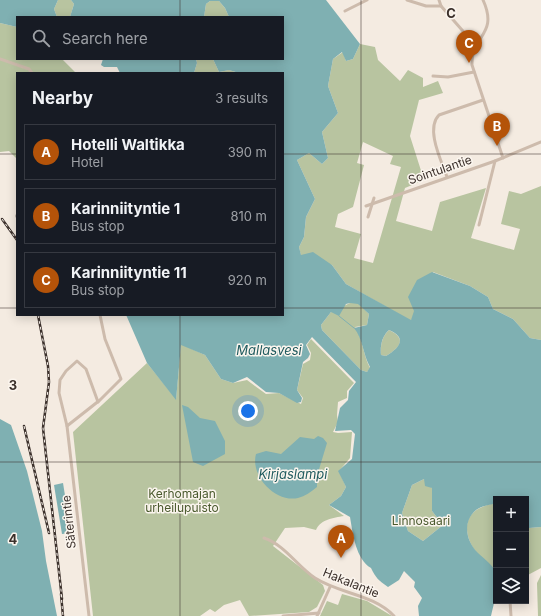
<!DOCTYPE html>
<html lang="en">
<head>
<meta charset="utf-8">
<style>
	body { margin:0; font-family:Inter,sans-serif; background:#20242c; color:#f1f3f6 }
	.controls { position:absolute; right:12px; bottom:12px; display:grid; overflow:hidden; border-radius:0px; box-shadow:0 2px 10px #0003 }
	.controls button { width:36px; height:36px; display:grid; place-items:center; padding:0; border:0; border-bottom:1px solid #363941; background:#171b24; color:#f1f3f6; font:20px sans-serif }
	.you { position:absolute; left:248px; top:411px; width:14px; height:14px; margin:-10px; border:3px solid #fff; border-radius:50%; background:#1a73e8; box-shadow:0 0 0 6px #1a73e833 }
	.badge { display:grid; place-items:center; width:26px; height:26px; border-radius:50%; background:#b45309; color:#fff; font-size:13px; font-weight:700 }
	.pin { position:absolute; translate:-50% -33px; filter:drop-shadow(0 1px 2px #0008) }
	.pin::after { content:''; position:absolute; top:21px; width:14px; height:12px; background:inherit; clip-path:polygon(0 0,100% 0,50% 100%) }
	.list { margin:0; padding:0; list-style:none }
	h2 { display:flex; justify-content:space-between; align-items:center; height:52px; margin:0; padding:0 16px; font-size:17px }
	h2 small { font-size:13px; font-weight:400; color:#9ea1a6 }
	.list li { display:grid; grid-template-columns:26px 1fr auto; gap:12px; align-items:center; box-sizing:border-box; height:56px; margin:0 8px 8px; padding:0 8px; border:1px solid #363941; border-radius:0px }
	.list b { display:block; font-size:15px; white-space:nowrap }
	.list p { margin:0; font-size:13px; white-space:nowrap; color:#9ea1a6 }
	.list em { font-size:13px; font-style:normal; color:#9ea1a6 }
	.icon { flex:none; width:22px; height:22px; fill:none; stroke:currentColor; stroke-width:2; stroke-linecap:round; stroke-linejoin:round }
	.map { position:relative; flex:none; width:541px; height:616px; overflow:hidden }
	.search { position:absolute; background:#171b24; box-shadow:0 2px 10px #0003; left:16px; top:16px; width:268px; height:44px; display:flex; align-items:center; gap:10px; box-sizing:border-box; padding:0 14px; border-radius:0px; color:#9ea1a6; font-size:15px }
	.panel { position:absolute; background:#171b24; box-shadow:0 2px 10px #0003; left:16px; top:72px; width:268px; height:244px; border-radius:0px }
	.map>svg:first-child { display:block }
	.green { fill:#b8c4a0; fill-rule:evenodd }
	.water { fill:#7fb0b2; fill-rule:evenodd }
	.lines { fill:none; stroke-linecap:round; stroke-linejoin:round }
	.stream { stroke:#7fb0b2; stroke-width:1 }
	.minor { stroke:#cdbbac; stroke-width:3 }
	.rail-casing { stroke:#3b302b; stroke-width:2.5 }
	.rail { stroke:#fbf5ee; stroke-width:1; stroke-dasharray:3; stroke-linecap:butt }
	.grid { fill:none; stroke:#3b302b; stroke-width:1; stroke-opacity:0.55 }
	.labels { text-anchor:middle; stroke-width:3; stroke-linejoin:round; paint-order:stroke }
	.street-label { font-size:12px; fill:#3b302b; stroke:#fbf5ee }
	.park-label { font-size:12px; fill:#4a5a2e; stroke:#fbf5ee }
	.water-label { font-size:13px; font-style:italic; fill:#1f5a5e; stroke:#fbf5ee }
	.grid-label { font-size:13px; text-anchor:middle; font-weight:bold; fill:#3b302b; stroke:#fbf5ee; stroke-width:3; stroke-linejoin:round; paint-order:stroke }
</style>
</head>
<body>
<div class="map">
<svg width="541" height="616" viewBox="0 0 541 616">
	<rect width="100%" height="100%" fill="#f4ebe1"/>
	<!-- green -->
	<g class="green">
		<polygon points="58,0 71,0 74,4 70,17 57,17 54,9"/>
		<polygon points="210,1 219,1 225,8 229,17 204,17 206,4"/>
		<polygon points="0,23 17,27 17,59 62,59 76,73 17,73 17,159 9,151 0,152"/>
		<path d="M360 44 375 47 378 60 400 81 408 70 423 78V87L438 81 443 93 419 100 410 136 424 180 405 188 396 221 432 231 440 202 486 188 471 238 514 250 520 229 501 224 509 191 521 194 541 186V340L530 338 513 319 493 309 488 297 470 286 433 272 411 321 346 284 332 265 301 256 299 247 304 237 306 217 315 199 297 160 309 153 322 164 328 158 322 132 338 113 328 86 333 59 343 52 346 61 353 59ZM363 142 393 156 390 164 401 167 373 263 354 258 361 234 335 227 338 214 353 207 364 165 357 163Z"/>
		<polygon points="196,59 213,59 219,72 229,70 239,73 194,73 197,63"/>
		<path d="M350 303H358L369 314 367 325 355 327C363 339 363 355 370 368L367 372 361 370 322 330 321 325 331 312Z"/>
		<path d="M389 330C408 339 399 348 386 356L381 355C380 346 382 336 389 330Z"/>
		<path d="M311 339 354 383 347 391V398L338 402 337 415 338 422 333 432 338 433 352 432 350 458 339 471 346 487 341 496 329 505 344 516C333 518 321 519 316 530L304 527 285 528 273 546 323 585 325 591 317 607 309 612 249 616 240 600 224 605 215 612 210 609 200 616H93L73 432 147 363 176 399 181 344 205 355 221 379 233 383 247 380 266 394 279 393 301 404 303 398 297 390 303 364 310 360 311 353 307 345Z"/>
		<polygon points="424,479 432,488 432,511 443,525 423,541 408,531 402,513 412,485"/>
		<path d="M496 503V574C491 565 484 560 477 553 466 540 461 519 478 509 483 506 490 504 496 503Z"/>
		<polygon points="526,527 529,528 541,527 541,568 526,576"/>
		<polygon points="541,575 541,616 538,616 537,583"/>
		<polygon points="342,594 367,601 392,616 320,616 327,601 338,605"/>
	</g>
	<!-- water -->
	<g class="water">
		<polygon points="0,0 58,0 54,9 57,17 17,17 17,27 0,23"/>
		<path d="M71 0H326L360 44 353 59 346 61 342 52 333 59 328 86 338 113 322 132 328 158 322 164 309 153 297 160 315 199 306 217 304 237 299 247 301 255 313 252 332 265 346 284 411 320 414 311 408 297 417 280 432 272 470 286 488 297 493 309 513 319 530 338 541 340V527L529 528 526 527V499H496V503C490 505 481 506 476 510 462 522 466 541 478 553 484 559 494 565 496 574 499 587 494 603 491 616H419L418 606 422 598 414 587 415 582 404 571 399 580 388 587C378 580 376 578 371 568 356 559 353 535 350 517L329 505 341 496 346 487 338 471 352 459 355 434 351 430 335 431 340 408 348 400 349 391 356 382 312 337 306 345 310 354 308 358 303 362 297 390 302 398 301 402 297 403 279 393 266 392 247 377 233 383 221 379 205 355 181 345 176 400 147 363 127 317 126 315H283V73H239L229 70 219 72 213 59H283V17H229L225 8 219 1H210L206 4 204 17H70L74 4ZM350 303 358 304 369 314 367 325 354 328C363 339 363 355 370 367L367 372 361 370 322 330 321 325 331 312 339 316 346 304ZM389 330C408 338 399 348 386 356L381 355C380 346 382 336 389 330ZM424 479 425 486 432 488V511L443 525 423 541 408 531 402 513 412 485Z"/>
		<polygon points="103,59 196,59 197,63 194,73 120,73 117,67 104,67 101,65"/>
		<polygon points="182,405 188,407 200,418 215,421 225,441 225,454 203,466 193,462"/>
		<polygon points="0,419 11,425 27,471 42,531 46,561 57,616 0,616"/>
		<path d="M318 436 323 438 327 443 317 476V487C311 492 305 496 298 498 275 503 250 475 256 454L266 451 281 454 300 437 314 439Z"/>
		<polygon points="63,483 71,533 62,534 54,485"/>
	</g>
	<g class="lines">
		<!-- stream -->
		<polyline class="stream" points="339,316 354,328"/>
		<!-- minor -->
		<g class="minor">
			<polyline points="407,0 426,6 441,6 476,46"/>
			<polyline points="439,0 441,6"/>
			<path d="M483 0C499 35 471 35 472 65L503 158"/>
			<polyline points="345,11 367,0"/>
			<polyline points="0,59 29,69 32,73"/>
			<polyline points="433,76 448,77 474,72"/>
			<path d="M447 177C442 162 425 129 439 115L483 100"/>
			<polyline points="366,206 495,161 541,142"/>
			<polyline points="368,217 374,198"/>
			<polyline points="479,225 495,161"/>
			<polyline points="67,426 100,400 121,379 105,339 100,315"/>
			<path d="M264 538C285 545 297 566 315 578 340 594 373 594 394 616"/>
			<polyline points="510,601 511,616"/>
			<polyline points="89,616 67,426 59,393 60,380 66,371 77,361 86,369 98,402"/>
			<polyline points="283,616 319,613"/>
			<polyline points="317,616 330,587"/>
		</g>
		<!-- rail casing -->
		<g class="rail-casing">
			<g id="rail">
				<polyline points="17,215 17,217"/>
				<polyline points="2,219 17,240"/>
				<polyline points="38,315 48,366 49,382 43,428 62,599"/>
				<polyline points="24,426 49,533"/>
				<polyline points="61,594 63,616"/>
			</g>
		</g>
		<!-- rail -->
		<use href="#rail" class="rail"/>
	</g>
	<!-- grid -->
	<path class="grid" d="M180 0V17M361 0V616M180 59V73M0 154H17M283 154H541M0 308H17M283 308H541M180 315V616M0 462H541"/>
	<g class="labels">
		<!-- street labels -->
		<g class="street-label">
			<text transform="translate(440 170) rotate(-19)" y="4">Sointulantie</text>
			<text transform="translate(69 522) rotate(-96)" y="4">Säterintie</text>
			<text transform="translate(351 583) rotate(22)" y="4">Hakalantie</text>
		</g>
		<!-- park labels -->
		<g class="park-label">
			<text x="182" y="498">Kerhomajan<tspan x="182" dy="14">urheilupuisto</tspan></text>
			<text x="421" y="525">Linnosaari</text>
		</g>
		<!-- water labels -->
		<g class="water-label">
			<text x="269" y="355">Mallasvesi</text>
			<text x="293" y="479">Kirjaslampi</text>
		</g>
	</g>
	<g class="grid-label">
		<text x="451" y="18">C</text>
		<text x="13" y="390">3</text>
		<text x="13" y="544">4</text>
	</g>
</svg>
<div class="controls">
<button>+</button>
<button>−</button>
<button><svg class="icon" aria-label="layers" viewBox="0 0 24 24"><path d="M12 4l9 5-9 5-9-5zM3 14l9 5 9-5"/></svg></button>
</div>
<div class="you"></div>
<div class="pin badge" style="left:341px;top:558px">A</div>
<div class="pin badge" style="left:497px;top:146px">B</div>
<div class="pin badge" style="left:469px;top:63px">C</div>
<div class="search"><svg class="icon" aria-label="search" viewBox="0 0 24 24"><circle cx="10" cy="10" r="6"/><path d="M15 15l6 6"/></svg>Search here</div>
<section class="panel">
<h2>Nearby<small>3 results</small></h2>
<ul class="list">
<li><span class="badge">A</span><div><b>Hotelli Waltikka</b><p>Hotel</p></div><em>390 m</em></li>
<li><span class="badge">B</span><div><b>Karinniityntie 1</b><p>Bus stop</p></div><em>810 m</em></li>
<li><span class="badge">C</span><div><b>Karinniityntie 11</b><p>Bus stop</p></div><em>920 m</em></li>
</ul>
</section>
</div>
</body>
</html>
